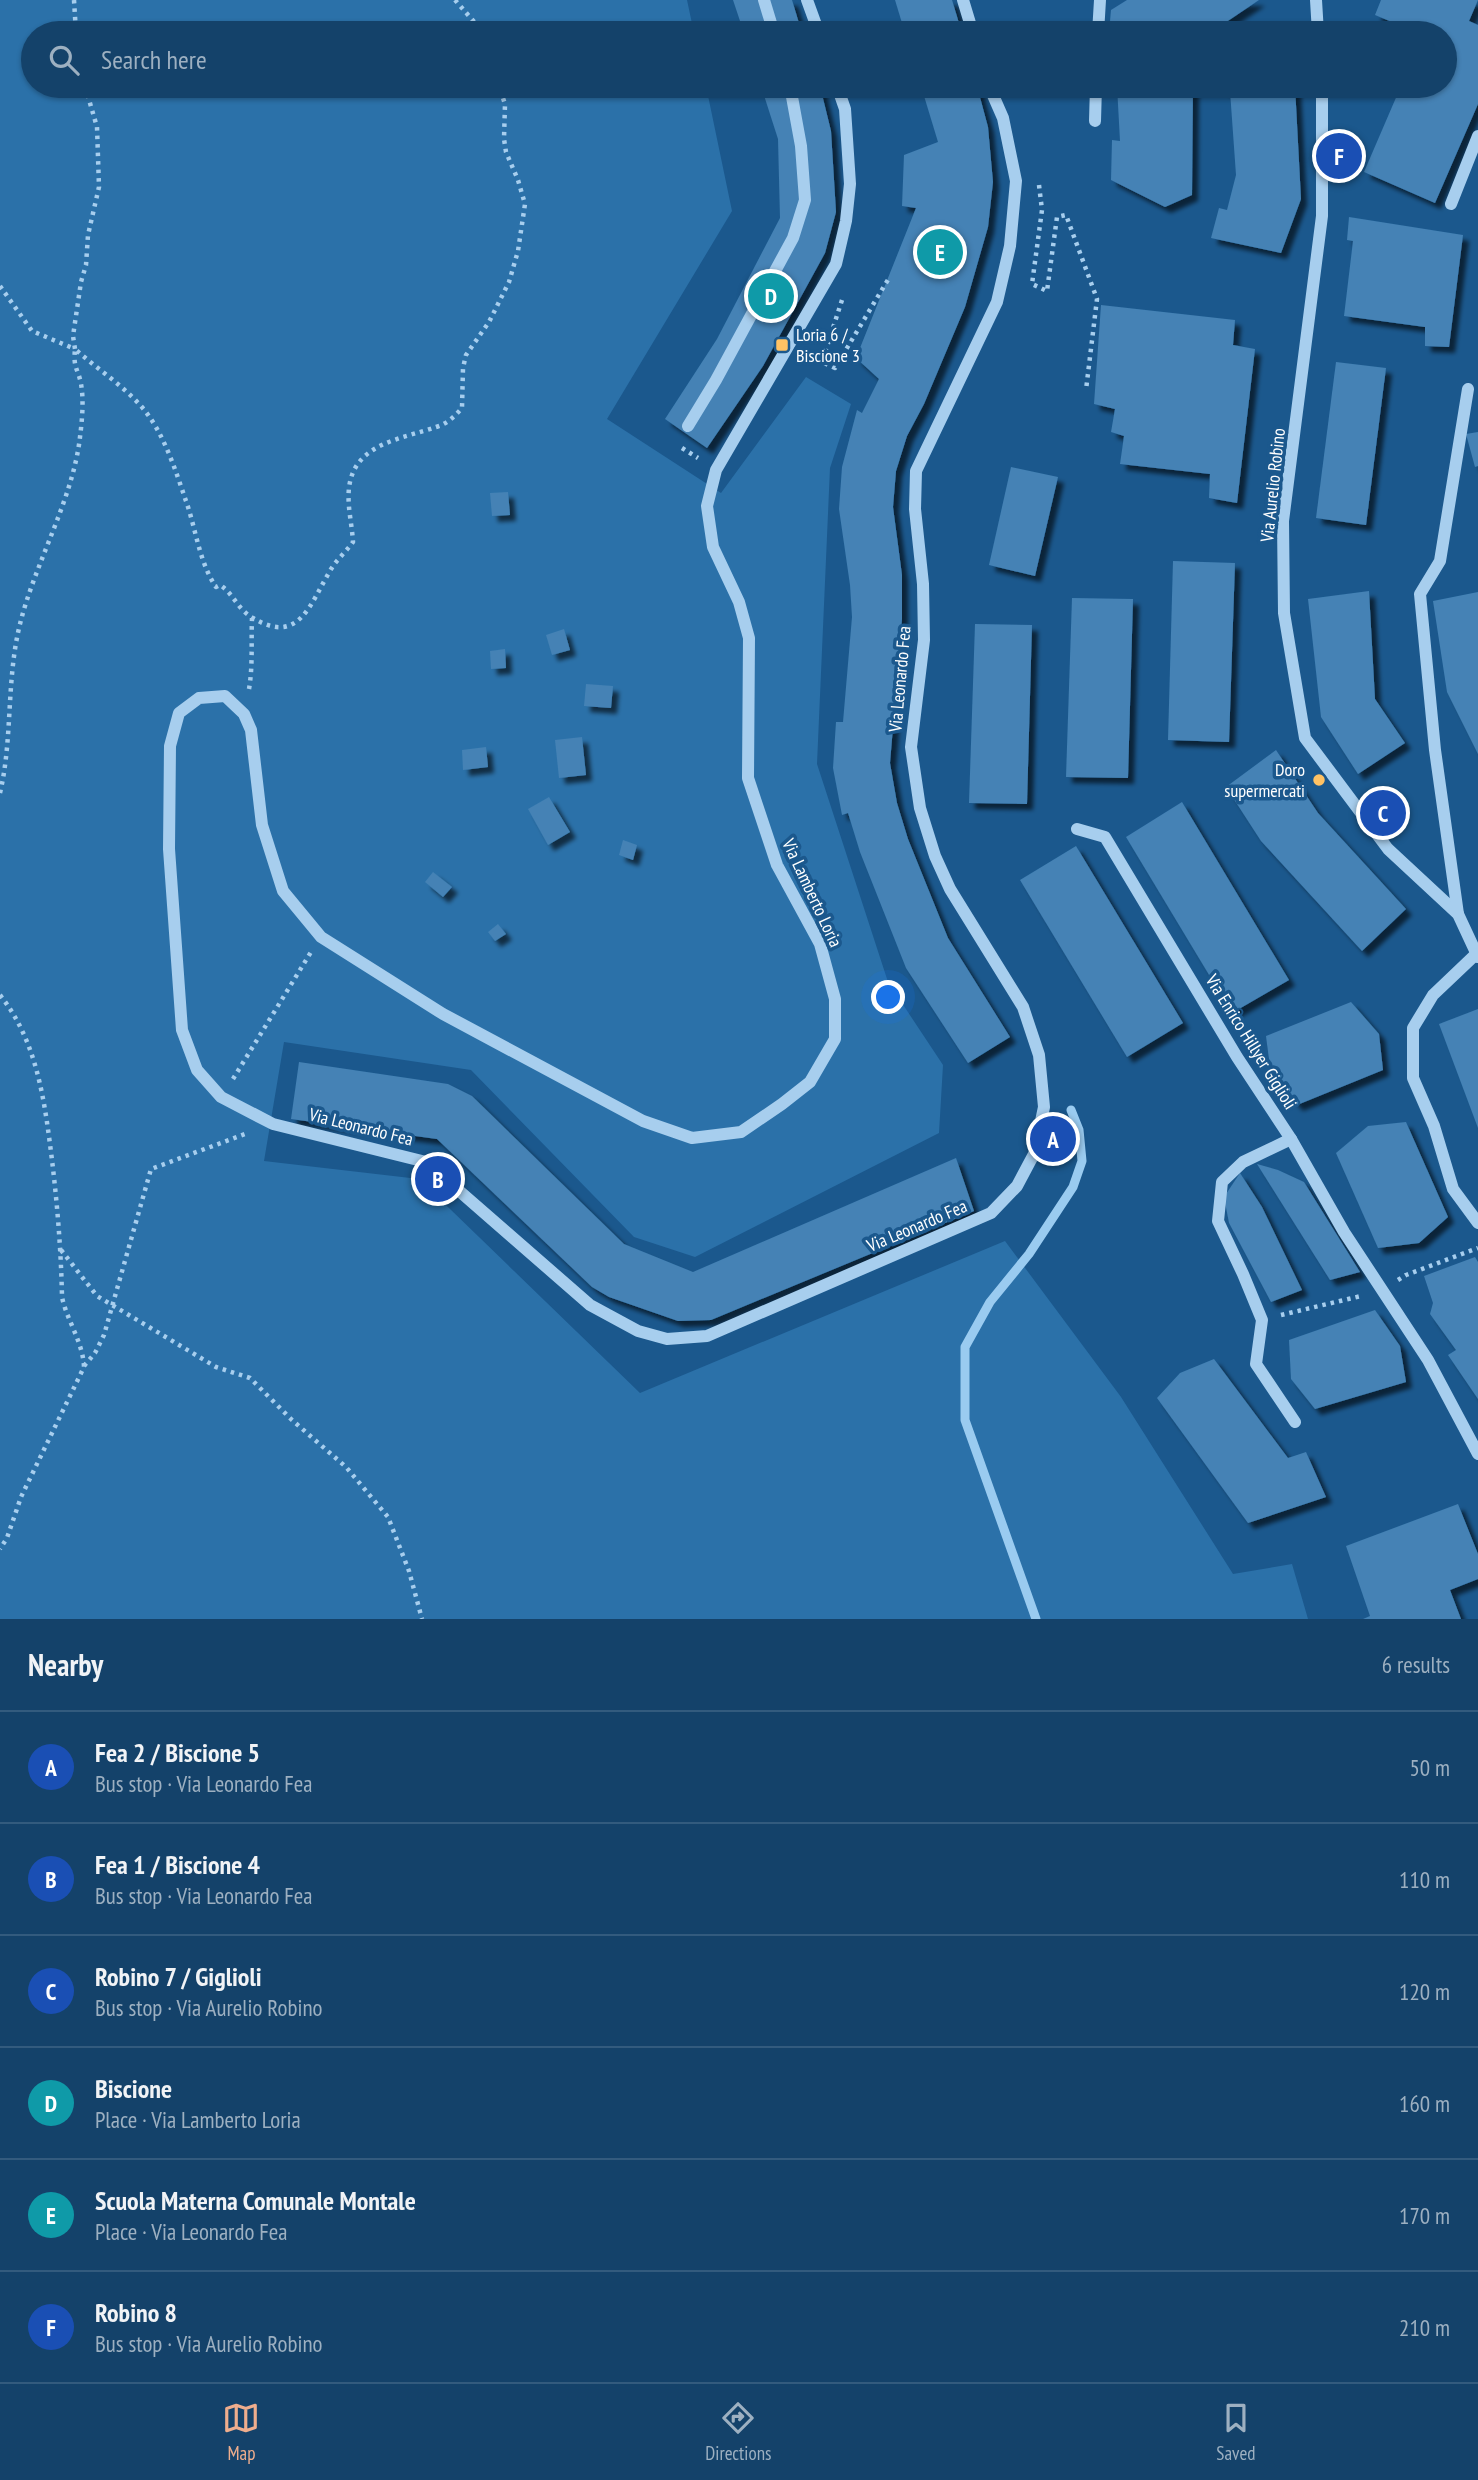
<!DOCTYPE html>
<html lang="en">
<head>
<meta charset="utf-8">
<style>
	body { margin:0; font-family:"PT Sans Narrow",sans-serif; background:#1d4970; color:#f1f3f6 }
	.you { position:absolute; left:889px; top:998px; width:24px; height:24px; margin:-18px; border:5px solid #fff; border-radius:50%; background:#1a73e8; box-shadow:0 0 0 10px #1a73e833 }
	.badge { display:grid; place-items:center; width:46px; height:46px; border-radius:50%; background:#eead8d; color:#fff; font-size:23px; font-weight:700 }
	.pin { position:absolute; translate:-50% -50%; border:4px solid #fff; box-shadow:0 2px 7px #0006 }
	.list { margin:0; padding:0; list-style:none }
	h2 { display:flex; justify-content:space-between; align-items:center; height:91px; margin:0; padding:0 28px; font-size:30px }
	h2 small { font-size:23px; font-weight:400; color:#9db0c1 }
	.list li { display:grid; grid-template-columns:46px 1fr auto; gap:21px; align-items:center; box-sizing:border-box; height:112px; padding:0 28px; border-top:2px solid #335b7e }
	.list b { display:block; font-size:26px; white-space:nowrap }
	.list p { margin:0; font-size:23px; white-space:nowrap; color:#9db0c1 }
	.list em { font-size:23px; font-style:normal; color:#9db0c1 }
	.icon { flex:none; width:38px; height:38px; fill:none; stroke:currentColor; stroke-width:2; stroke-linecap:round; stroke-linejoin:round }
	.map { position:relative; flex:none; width:1478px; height:1619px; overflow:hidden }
	.search { position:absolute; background:#14426a; box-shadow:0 2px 5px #0004; left:21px; right:21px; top:21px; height:77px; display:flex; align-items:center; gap:18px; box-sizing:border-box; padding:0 24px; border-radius:38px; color:#9db0c1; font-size:26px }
	.sheet { height:763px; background:#14426a }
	nav { display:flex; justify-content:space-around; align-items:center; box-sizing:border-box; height:98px; border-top:2px solid #335b7e; background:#14426a; font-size:19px; color:#9db0c1 }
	nav a { display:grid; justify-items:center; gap:4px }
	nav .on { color:#eead8d }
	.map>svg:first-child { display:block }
	.green { fill:#2b71a9 }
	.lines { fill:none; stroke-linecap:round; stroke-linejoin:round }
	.stream { stroke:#9acbf0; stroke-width:9 }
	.building { fill:#4482b5; filter:url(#shadow) }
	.path { stroke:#a7ceee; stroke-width:4.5; stroke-dasharray:3.5 5; stroke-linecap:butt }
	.minor { stroke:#a7ceee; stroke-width:12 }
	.poi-dot { fill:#ffc264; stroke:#1b588d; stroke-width:2.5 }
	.labels { text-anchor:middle; stroke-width:7; stroke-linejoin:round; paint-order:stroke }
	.poi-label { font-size:18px; fill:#fff; stroke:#1b588d; text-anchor:start }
	.street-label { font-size:18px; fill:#fff; stroke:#1b588d }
</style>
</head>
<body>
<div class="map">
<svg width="1478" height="1619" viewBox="0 0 1478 1619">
	<defs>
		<filter id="shadow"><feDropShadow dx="6" dy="6" stdDeviation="2" flood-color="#0009"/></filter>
	</defs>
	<rect width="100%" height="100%" fill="#1b588d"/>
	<!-- green -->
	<polygon class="green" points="0,0 687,0 694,33 33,33 33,86 706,86 732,211 607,419 721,493 806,377 851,404 830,468 817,764 888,982 943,1065 939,1133 695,1257 634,1237 471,1070 284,1042 264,1161 419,1179 640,1393 1005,1241 1121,1397 1233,1574 1292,1564 1308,1619 0,1619"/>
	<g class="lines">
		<!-- stream -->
		<polyline class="stream" points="1036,1619 965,1420 965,1347 990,1302 1029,1254 1073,1187 1082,1161 1079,1130 1071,1110"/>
	</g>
	<!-- building -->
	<g class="building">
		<polygon points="733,0 792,0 802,33 744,33"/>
		<polygon points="895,0 952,0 962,33 905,33"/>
		<polygon points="1127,0 1259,0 1210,33 1109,33 1111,10"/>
		<polygon points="1381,0 1478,0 1469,21 1478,25 1478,104 1435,203 1364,172 1401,86 1445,86 1445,33 1395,33 1399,25 1375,15"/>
		<polygon points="761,86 820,86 831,131 836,212 825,253 763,366 707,448 665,419 717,339 780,218 778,139"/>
		<polygon points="921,86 977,86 988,127 993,182 988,227 965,307 924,404 907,436 896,471 893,507 902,575 902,619 890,763 897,803 908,839 948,938 1010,1037 968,1063 906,968 860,852 848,813 842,815 833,768 836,722 843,722 852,617 850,585 839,509 842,467 857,410 862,413 879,379 856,358 916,208 902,206 904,155 938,142"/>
		<polygon points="1117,86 1193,86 1192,195 1165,207 1111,180 1112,140 1120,141"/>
		<polygon points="1225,86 1295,86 1301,199 1281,253 1211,238 1219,208 1227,210 1236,175 1230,91 1225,91"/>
		<polygon points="1349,217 1463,235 1449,347 1425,346 1425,327 1344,316 1353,241 1347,240"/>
		<polygon points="1101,305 1235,320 1233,345 1255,349 1237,503 1209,498 1210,474 1120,464 1124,436 1111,432 1115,409 1094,404"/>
		<polygon points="1336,362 1386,368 1366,525 1316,518"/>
		<polygon points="1478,432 1478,466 1475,467 1466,434"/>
		<polygon points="1011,467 1058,477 1035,576 989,565"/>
		<polygon points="508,492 510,515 492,516 490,493"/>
		<polygon points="1173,561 1235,563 1229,742 1168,740"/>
		<polygon points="1369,591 1375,699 1405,743 1358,774 1321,717 1308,599"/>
		<polygon points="1478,592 1478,754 1447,692 1433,601"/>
		<polygon points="1072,598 1133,599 1128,778 1066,777"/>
		<polygon points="975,624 1032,625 1027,804 969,803"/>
		<polygon points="564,629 570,650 552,655 546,635"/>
		<polygon points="505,649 506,668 491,669 490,651"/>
		<polygon points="586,684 613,686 611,708 584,706"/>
		<polygon points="582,737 586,775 559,778 555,740"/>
		<polygon points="486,747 488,767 463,770 462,750"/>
		<polygon points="1276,750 1318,813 1406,909 1362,951 1261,841 1226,787"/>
		<polygon points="549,797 570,832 548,845 528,809"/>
		<polygon points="1182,802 1289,980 1232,1013 1126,837"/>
		<polygon points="623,840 637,845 633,860 619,855"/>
		<polygon points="1076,846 1183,1023 1127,1057 1020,880"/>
		<polygon points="433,872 452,887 443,897 425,882"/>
		<polygon points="498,924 506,934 495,941 488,932"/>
		<polygon points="1351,1002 1379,1034 1383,1070 1297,1105 1271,1075 1266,1036"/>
		<polygon points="1478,1009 1478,1128 1439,1024"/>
		<polygon points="299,1062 448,1084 472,1096 624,1244 693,1272 956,1158 974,1211 711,1320 678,1321 609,1297 592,1287 437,1139 291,1119"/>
		<polygon points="1406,1122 1448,1217 1419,1243 1378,1248 1336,1153 1368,1126"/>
		<polygon points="1257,1164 1278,1170 1304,1182 1360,1272 1330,1280"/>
		<polygon points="1240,1173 1262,1207 1302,1290 1271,1302 1229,1223 1224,1197"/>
		<polygon points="1475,1257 1478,1262 1478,1399 1448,1355 1456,1350 1430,1314 1433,1303 1424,1276"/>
		<polygon points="1375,1310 1400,1346 1406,1382 1315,1409 1291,1379 1289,1340"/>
		<polygon points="1214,1359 1288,1458 1306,1452 1326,1497 1248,1523 1157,1398 1180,1373"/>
		<polygon points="1458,1504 1478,1554 1478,1579 1450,1590 1461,1619 1363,1619 1370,1616 1346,1546"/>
	</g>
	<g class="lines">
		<!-- path -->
		<g class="path">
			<polyline points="74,0 76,33"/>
			<polyline points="455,0 476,24 477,33"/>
			<polyline points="1039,185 1042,210 1032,284 1047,291 1057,217 1066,215 1097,299 1086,390"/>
			<polyline points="0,286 32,331 75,349 73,336 81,282 86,265 88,235 99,187 97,127 85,86"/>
			<polyline points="842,300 822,362 835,368 889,278"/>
			<polyline points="682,448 698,458"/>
			<path d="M249 689C253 666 251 642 252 618"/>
			<path d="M0 793C13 738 6 680 20 624 35 563 73 499 80 437 82 421 84 400 81 384 78 368 73 369 75 349 96 368 121 384 140 405 163 430 175 469 186 501 196 529 199 562 216 587L220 585C234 594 237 609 253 618 299 646 310 604 330 571 336 560 346 552 353 542 352 524 347 506 349 488 354 443 402 439 436 427 447 424 455 416 462 408L463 368 466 355 489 322 509 282 518 251 525 204 518 180 506 152 504 139 505 104 499 86"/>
			<path d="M0 995C36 1040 44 1097 51 1152 57 1200 61 1248 62 1297 67 1321 83 1342 84 1367L21 1497 7 1538 0 1549"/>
			<polyline points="233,1079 311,952"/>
			<polyline points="61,1250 97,1296 216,1367 250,1378 292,1420 346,1467 388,1517 409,1571 422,1619"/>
			<polyline points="1398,1280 1406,1275 1478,1248"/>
			<polyline points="1281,1315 1361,1296"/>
			<polyline points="84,1366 95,1353 104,1335 151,1169 245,1134"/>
		</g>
		<!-- minor -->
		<g class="minor">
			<polyline points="764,0 774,33"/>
			<polyline points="807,0 819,33"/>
			<polyline points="963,0 973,33"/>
			<polyline points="1316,0 1318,33"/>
			<polyline points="1098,33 1100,0"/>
			<polyline points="837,86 845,109 850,184 846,221 836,264 716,470 707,506 713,547 739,602 749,638 748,778 777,865 820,944 835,999 835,1039 810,1082 782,1104 741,1132 692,1138 643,1121 443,1014 321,937 283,891 262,825 251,730 244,714 225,696 199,698 179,713 170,746 169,849 182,1030 197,1070 221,1097 273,1124 426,1162 590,1305 638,1331 667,1339 707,1336 991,1213 1017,1186 1034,1154 1044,1107 1039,1055 1023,1007 950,889 935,856 920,808 911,747 924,640 923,584 915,509 916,471 997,302 1010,246 1016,181 1003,118 989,86"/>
			<polyline points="1322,86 1322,216 1283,521 1284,613 1305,738 1388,849 1458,914 1478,957"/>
			<polyline points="1095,121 1096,86"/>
			<polyline points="1451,204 1478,136"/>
			<polyline points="688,426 716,380 793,238 805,200 801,146 790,86"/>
			<polyline points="1077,829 1105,837 1237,1057 1291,1139 1344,1232 1428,1360 1478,1454"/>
			<polyline points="1458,914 1435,750 1420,594 1440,561 1468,389"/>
			<polyline points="1476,954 1433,995 1413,1028 1413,1078 1434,1126 1453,1189 1478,1223"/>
			<polyline points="1291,1139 1243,1162 1222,1182 1218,1221 1243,1274 1262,1320 1256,1364 1295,1422"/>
		</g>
	</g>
	<!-- markers -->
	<g class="poi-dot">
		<rect x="775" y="338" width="14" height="14" rx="3.5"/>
		<circle cx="1319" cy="780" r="7"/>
	</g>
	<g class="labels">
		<!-- poi labels -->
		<g class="poi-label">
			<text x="796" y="341">Loria 6 /<tspan x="796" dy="21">Biscione 3</tspan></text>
			<text x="1305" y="776" text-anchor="end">Doro<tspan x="1305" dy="21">supermercati</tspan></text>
		</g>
		<!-- street labels -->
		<g class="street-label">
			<text transform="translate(1273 485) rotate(-84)" y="6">Via Aurelio Robino</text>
			<text transform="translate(900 679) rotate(-85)" y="6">Via Leonardo Fea</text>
			<text transform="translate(812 893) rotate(65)" y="6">Via Lamberto Loria</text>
			<text transform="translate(1251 1042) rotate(58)" y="6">Via Enrico Hillyer Giglioli</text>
			<text transform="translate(361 1127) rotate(14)" y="6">Via Leonardo Fea</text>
			<text transform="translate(917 1226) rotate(-23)" y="6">Via Leonardo Fea</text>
		</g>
	</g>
</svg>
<div class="you"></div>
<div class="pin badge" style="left:1053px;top:1139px;background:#1a4fb4">A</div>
<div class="pin badge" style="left:438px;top:1179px;background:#1a4fb4">B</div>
<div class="pin badge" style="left:1383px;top:813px;background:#1a4fb4">C</div>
<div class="pin badge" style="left:771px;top:296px;background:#0f9aa8">D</div>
<div class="pin badge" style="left:940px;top:252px;background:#0f9aa8">E</div>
<div class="pin badge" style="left:1339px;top:156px;background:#1a4fb4">F</div>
<div class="search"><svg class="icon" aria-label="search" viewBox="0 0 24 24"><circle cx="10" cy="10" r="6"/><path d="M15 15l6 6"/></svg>Search here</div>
</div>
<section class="sheet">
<h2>Nearby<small>6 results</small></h2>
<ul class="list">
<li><span class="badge" style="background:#1a4fb4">A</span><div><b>Fea 2 / Biscione 5</b><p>Bus stop · Via Leonardo Fea</p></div><em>50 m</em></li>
<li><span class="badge" style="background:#1a4fb4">B</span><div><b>Fea 1 / Biscione 4</b><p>Bus stop · Via Leonardo Fea</p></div><em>110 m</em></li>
<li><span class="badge" style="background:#1a4fb4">C</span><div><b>Robino 7 / Giglioli</b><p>Bus stop · Via Aurelio Robino</p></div><em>120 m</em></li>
<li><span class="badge" style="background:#0f9aa8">D</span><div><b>Biscione</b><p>Place · Via Lamberto Loria</p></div><em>160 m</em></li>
<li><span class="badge" style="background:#0f9aa8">E</span><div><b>Scuola Materna Comunale Montale</b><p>Place · Via Leonardo Fea</p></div><em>170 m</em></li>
<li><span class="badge" style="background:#1a4fb4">F</span><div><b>Robino 8</b><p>Bus stop · Via Aurelio Robino</p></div><em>210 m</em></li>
</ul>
</section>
<nav>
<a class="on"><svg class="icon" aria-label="map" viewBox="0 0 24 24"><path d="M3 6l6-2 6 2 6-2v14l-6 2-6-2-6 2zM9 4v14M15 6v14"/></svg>Map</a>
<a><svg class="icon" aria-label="directions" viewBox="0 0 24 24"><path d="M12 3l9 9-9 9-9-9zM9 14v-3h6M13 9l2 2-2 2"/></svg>Directions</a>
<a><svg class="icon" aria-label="saved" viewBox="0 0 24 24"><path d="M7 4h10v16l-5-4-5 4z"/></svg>Saved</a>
</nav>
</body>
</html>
